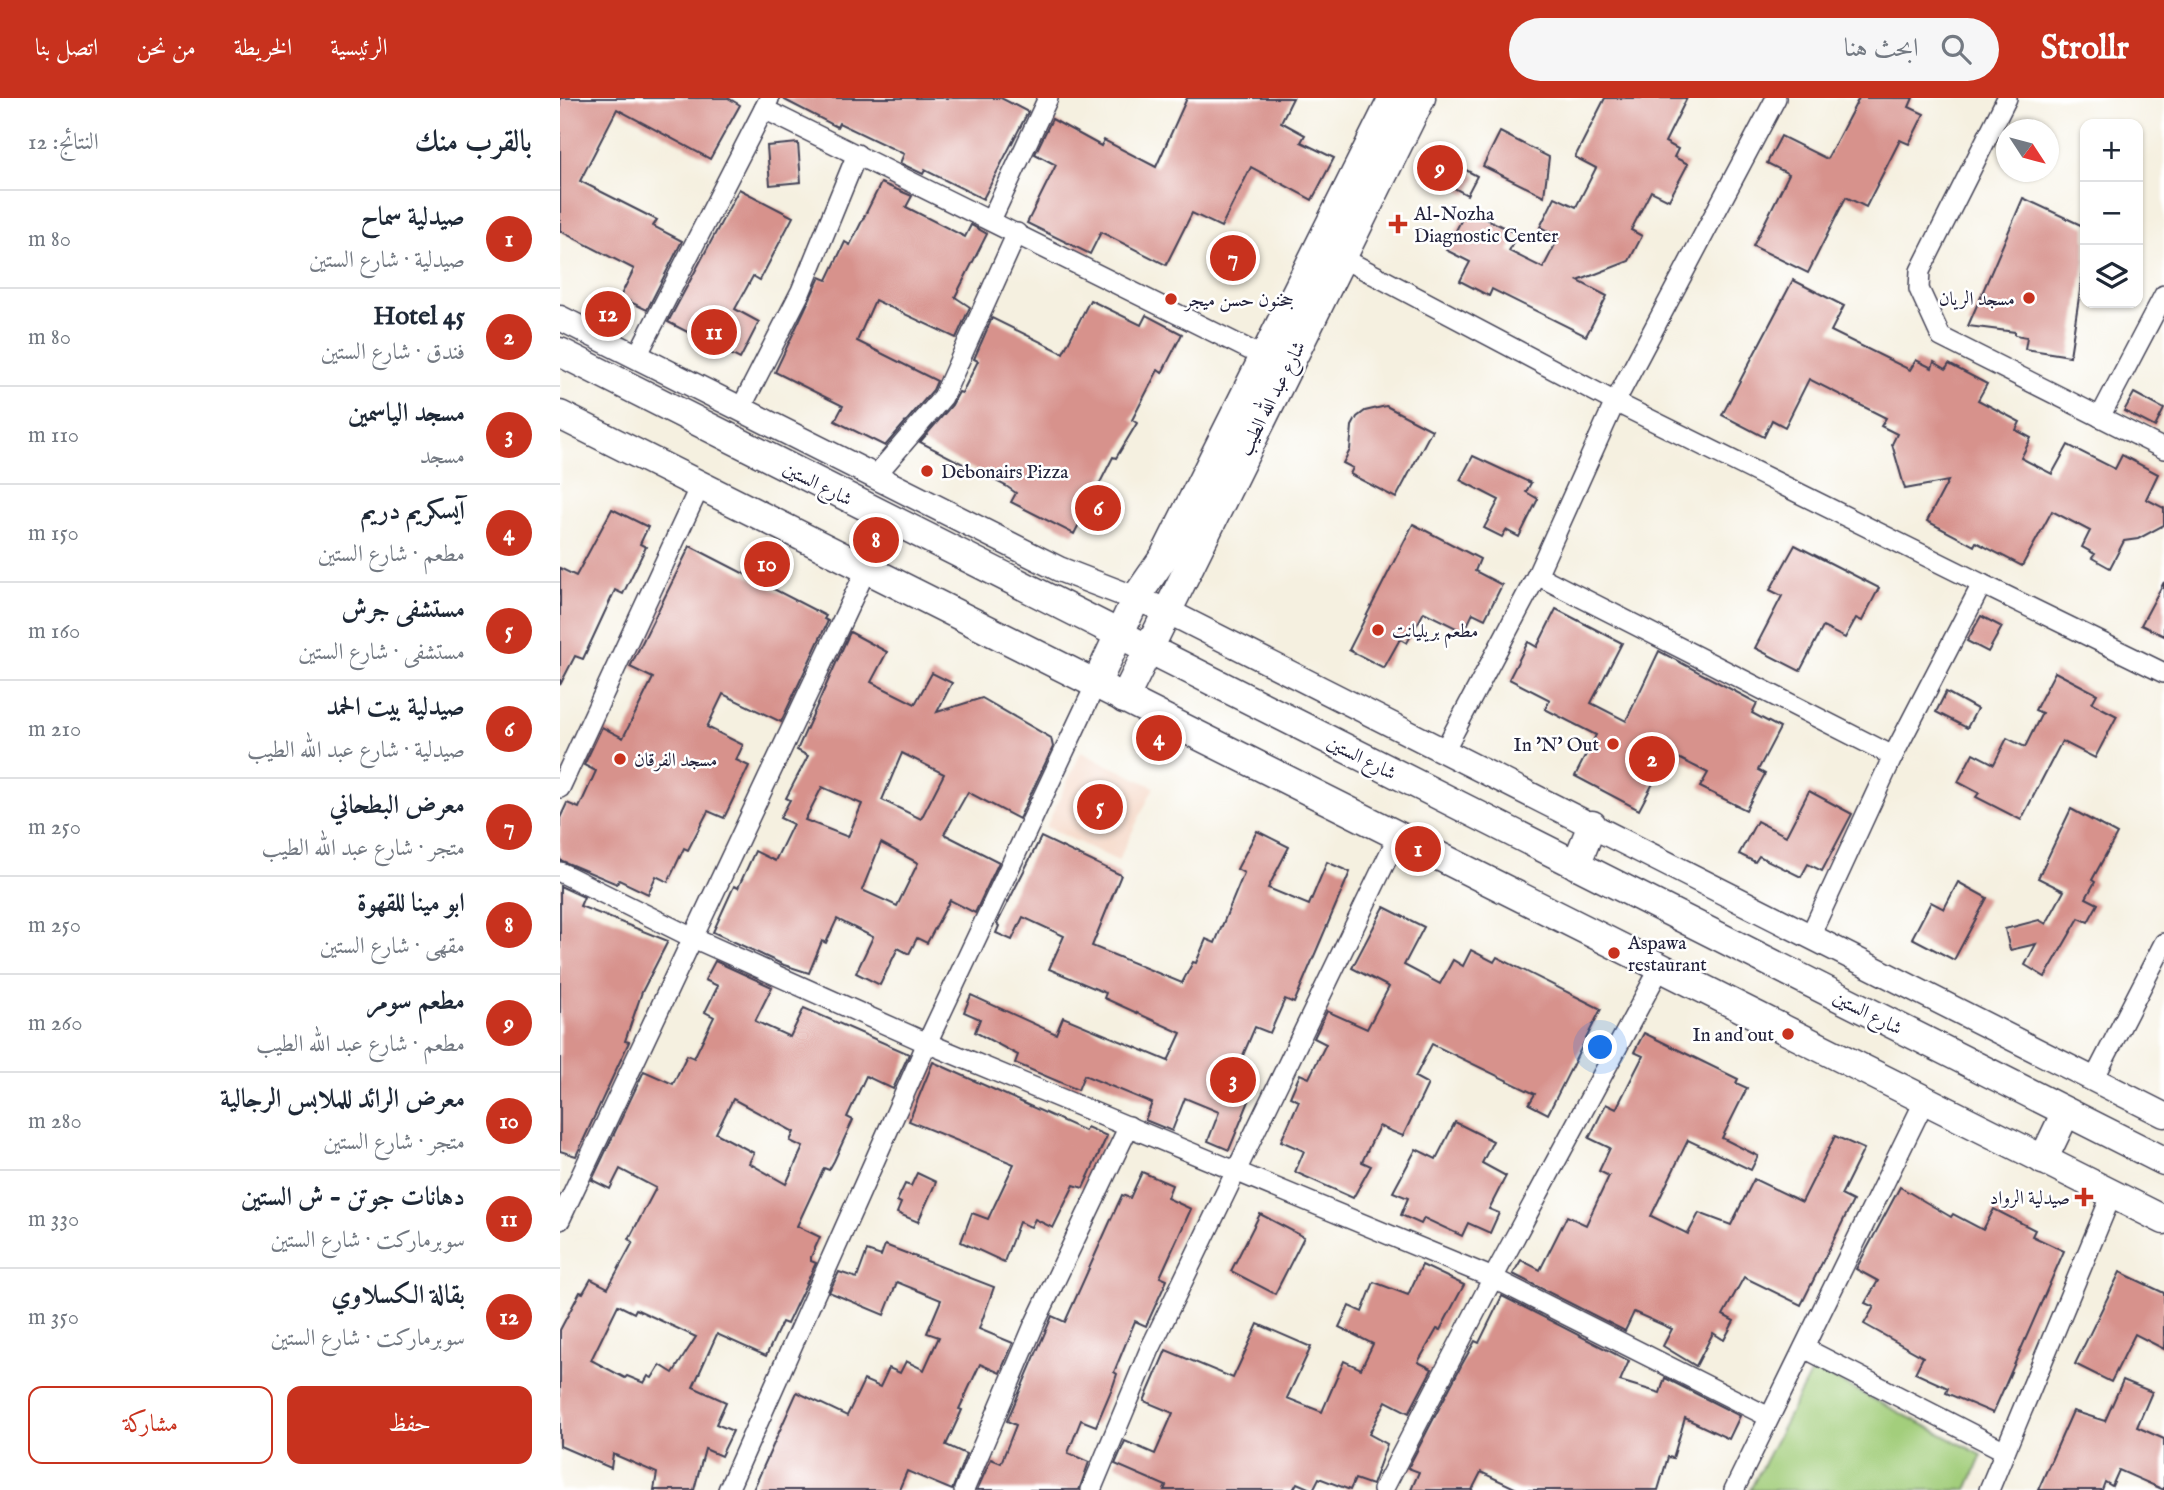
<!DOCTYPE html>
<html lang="ar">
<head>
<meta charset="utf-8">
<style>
	body { margin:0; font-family:"IM FELL English",Amiri,serif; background:#f6f6f7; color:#1f2937; direction:rtl }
	.controls { position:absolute; right:21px; top:21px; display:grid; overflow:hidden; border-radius:14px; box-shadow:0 2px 5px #0004 }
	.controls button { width:63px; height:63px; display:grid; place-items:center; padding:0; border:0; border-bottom:2px solid #e0e1e3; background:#fff; color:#1f2937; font:35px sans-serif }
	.compass { position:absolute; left:1436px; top:21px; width:63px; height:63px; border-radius:50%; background:#fff; box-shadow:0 2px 5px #0004; rotate:126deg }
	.you { position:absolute; left:1041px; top:950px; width:24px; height:24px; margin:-18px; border:5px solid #fff; border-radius:50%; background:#1a73e8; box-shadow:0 0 0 10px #1a73e833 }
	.badge { display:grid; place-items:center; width:46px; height:46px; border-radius:50%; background:#c8321e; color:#fff; font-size:23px; font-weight:700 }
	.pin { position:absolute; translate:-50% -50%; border:4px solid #fff; box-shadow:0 2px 7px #0006 }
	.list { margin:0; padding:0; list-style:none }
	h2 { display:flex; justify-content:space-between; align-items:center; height:91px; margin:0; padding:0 28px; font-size:30px }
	h2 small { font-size:23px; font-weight:400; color:#747a83 }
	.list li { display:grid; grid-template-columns:46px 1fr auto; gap:21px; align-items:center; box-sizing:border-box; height:98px; padding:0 28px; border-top:2px solid #e0e1e3 }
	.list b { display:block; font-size:26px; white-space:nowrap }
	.list p { margin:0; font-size:23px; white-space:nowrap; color:#747a83 }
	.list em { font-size:23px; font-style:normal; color:#747a83 }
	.actions { display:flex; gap:14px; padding:21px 28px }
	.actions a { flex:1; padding:16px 0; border:2px solid #c8321e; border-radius:14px; text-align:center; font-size:24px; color:#c8321e }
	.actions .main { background:#c8321e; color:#fff }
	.icon { flex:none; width:38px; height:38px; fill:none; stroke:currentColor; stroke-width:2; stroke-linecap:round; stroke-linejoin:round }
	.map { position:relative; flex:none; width:1604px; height:1392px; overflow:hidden; direction:ltr }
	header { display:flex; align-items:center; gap:42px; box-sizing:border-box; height:98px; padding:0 35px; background:#c8321e; color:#fff }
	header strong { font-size:33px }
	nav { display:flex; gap:38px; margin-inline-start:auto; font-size:24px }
	.search { width:490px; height:63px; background:#f6f6f7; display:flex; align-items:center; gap:18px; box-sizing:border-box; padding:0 24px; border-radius:38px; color:#747a83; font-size:26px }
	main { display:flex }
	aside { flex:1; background:#fff }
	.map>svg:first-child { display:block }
	.built { fill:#f4d3c0 }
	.green { fill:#a3ce7b; stroke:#62785b; stroke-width:2 }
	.building { fill:#d7928c; fill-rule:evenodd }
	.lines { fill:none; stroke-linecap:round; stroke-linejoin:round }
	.minor-casing { stroke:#424154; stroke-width:22 }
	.tertiary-casing { stroke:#424154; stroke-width:27 }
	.secondary-casing { stroke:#424154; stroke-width:31 }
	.minor { stroke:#fff; stroke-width:19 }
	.tertiary { stroke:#fff; stroke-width:24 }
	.secondary { stroke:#fff; stroke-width:28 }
	.poi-dot { fill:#c8321e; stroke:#fff; stroke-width:2.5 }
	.labels { text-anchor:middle; stroke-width:5; stroke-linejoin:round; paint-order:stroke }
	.poi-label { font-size:19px; fill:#22223b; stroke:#fff; text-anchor:start }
	.street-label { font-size:19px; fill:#22223b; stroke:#fff }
</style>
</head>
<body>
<header>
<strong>Strollr</strong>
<div class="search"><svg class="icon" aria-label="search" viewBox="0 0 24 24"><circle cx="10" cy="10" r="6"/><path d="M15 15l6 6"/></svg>ابحث هنا</div>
<nav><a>الرئيسية</a><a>الخريطة</a><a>من نحن</a><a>اتصل بنا</a></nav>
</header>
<main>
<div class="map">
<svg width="1604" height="1392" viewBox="0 0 1604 1392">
	<rect width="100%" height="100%" fill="#fff"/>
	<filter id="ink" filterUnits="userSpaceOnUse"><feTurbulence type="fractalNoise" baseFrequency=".0143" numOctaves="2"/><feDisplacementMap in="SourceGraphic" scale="14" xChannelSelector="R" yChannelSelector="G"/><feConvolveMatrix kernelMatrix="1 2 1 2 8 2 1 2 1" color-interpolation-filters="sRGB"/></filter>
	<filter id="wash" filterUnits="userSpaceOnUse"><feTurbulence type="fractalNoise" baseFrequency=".00686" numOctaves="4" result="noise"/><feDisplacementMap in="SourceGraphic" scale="28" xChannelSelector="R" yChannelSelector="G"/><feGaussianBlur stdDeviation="1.57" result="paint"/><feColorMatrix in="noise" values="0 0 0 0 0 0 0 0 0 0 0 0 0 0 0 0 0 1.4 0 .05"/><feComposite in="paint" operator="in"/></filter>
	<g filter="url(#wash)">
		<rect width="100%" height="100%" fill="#f5f0e0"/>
		<!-- built -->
		<polygon class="built" points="521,654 594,689 558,763 486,729"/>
		<!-- green -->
		<polygon class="green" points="1253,1270 1422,1357 1407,1392 1190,1392"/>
		<g id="blocks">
			<!-- building -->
			<g class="building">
				<polygon points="0,0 168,0 180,7 150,61 57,11 20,83 97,122 93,128 122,143 87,212 60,199 74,171 0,133"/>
				<polygon points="221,0 441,0 468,14 423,101 365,72 363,76 340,65 344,56 279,25 277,29"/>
				<polygon points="627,0 733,0 721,24 745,37 741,44 774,60 752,102 691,69 661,129 632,115 606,167 541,134 530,156 467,125 496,67 475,56 492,21 541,48 544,42 596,69"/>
				<polygon points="1045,0 1127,0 1105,44 1118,51 1114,59 1128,66 1109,102 1091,93 1071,132 1082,138 1069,163 1018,183 1047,198 1026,238 932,191 929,198 900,183 910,164 886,152 907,111 957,136 949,153 983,170 999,139 980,129 995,99 1016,109 1036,70 1015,59"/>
				<polygon points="1299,0 1353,0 1349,9 1364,16 1349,46 1340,42 1306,109 1286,99 1248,175 1193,148 1229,76 1207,65 1221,38 1267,61"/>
				<polygon points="940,34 989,59 984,98 923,68"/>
				<polygon points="238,45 241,84 210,87 207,48"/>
				<polygon points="882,59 917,78 907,97 872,78"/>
				<polygon points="321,85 352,98 346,109 405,139 411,127 427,136 395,199 410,209 396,240 315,202 297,243 377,283 373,292 325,348 275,323 283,308 215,274 260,179 267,182 285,144 290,147"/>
				<polygon points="179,91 233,119 200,182 193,178 175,211 199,224 180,261 108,224"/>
				<polygon points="1463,100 1525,129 1525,160 1510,258 1465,251 1467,239 1455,237 1455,234 1408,228"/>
				<polygon points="1233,182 1284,208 1271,233 1350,272 1356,262 1372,270 1374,264 1386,271 1389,266 1427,286 1418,302 1460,324 1456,332 1471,340 1461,360 1492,376 1508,347 1555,371 1562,357 1598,376 1586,401 1604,410 1604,427 1578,441 1564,443 1550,470 1532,460 1535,456 1522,449 1530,433 1492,413 1462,468 1416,444 1414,448 1367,423 1388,383 1345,391 1332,346 1337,336 1321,328 1326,320 1249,281 1225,329 1212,322 1204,339 1162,317"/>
				<polygon points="530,202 581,227 586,217 622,236 602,275 598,272 572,322 577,325 556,360 553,359 514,436 451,404 456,395 446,388 360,344 392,307 399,294 402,295 418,263 414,261 432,220 503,255"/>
				<polygon points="1574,295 1604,311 1595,329 1564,313"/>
				<polygon points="826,308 872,332 836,400 790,376 793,370 783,365 790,352 792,328 797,319 805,313"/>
				<polygon points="913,358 971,385 966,394 978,401 959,439 946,432 942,439 924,430 939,402 900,382"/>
				<polygon points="52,411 88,429 80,446 86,449 63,496 55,492 23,561 15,558 0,587 0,470 16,478"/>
				<polygon points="853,426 920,461 915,473 942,487 925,521 913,515 904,534 864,514 847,545 840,541 824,570 789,552"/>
				<polygon points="1235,447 1319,490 1302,523 1296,520 1285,540 1263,529 1240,573 1195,550 1222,498 1210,492"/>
				<polygon points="130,448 266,518 264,521 268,523 221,624 163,596 147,629 183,647 176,662 189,668 164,720 148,713 128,752 124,750 108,784 96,778 88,796 59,782 57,786 0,762 0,720 7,705 19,710 36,673 24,667 42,629 63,640 93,580 70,569"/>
				<polygon points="1604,484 1604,538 1581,527"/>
				<polygon points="996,511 1062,545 1031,605 1066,623 1099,553 1197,605 1192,615 1220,630 1198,672 1205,676 1186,712 1140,689 1148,675 1109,655 1079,712 1015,678 1036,637 985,611 990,602 949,581 968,544 977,549"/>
				<polygon points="1421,518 1442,529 1428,554 1407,543"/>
				<path d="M290 534 327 554 311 584 355 606 372 575 392 585 377 614 422 600 491 640 493 649 459 721 408 694 384 736 439 764 415 815 390 802 367 845 357 840 349 856 338 850 320 887 296 875 313 839 277 821 266 845 262 843 249 875 224 867 153 834 174 788 178 790 195 753 215 763 233 726 220 720 230 702 226 700 248 658 237 652ZM342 655 384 676 361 721 322 702ZM262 689 302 706 288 739 245 722ZM321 745 358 765 337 808 302 792Z"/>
				<polygon points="1495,574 1537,596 1532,605 1557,618 1535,660 1502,643 1461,722 1416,699 1419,695 1398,684 1413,655 1434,666 1447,640 1465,649 1482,615 1475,612"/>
				<polygon points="1386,594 1417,611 1407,630 1376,614"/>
				<polygon points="1249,693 1292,716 1262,773 1248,766 1241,779 1199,758 1195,764 1179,756 1197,723 1226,738"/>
				<polygon points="1511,711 1557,736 1532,782 1535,784 1526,800 1538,806 1528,824 1519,820 1485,879 1465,867 1476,846 1450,852 1445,831 1479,822 1486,826 1504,793 1478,780"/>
				<polygon points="697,733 729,749 708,790 749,807 767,764 790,774 734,905 725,901 710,935 695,929 675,976 696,986 669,1052 648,1043 659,1014 625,1000 612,1033 585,1022 592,1005 524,977 518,992 455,965 458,957 415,934 420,921 404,914 411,897 496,936 503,919 608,963 621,935 544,900 546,895 489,871 504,838 463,819 452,842 436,835 439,828 437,826 481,739 561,777 532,848 622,885 633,864 636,865 646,841 655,845 684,775 677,771"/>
				<polygon points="1398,784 1427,800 1394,862 1352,840 1371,804 1384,811"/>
				<polygon points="0,788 24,799 20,808 108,843 82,894 65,943 69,944 16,1058 0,1053"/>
				<polygon points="824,809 864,829 844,867 880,886 893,862 903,868 911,852 934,864 937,859 1041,911 988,1016 969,1006 975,996 872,946 855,979 868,986 843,1038 819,1028 802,1064 811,1068 793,1100 735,1074 744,1053 721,1043 739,1003 730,999 740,976 749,980 766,946 754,940 767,913 807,931 829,889 792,870"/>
				<path d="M155 863 212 889 195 923 230 939 244 910 349 956 333 991 306 978 287 1019 293 1022 274 1063 269 1072 264 1070 237 1128 260 1139 251 1159V1163L256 1165 227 1226 222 1224 206 1258 157 1236 133 1289 166 1304 156 1326 173 1333 161 1358 145 1351 134 1392H94L97 1375 53 1356 51 1370 0 1348V1232L20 1194 23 1195 31 1181 48 1190 73 1144 69 1141 96 1090 60 1071 50 1091 32 1082 84 973 113 986 127 957 134 960 154 919 145 914 158 888 145 882ZM173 1001 234 1034 230 1043 243 1049 226 1086 189 1065 194 1055 156 1035ZM58 1207 74 1215 76 1211 136 1239 113 1275 100 1267 92 1280 88 1278 84 1285 67 1278 65 1280 31 1262Z"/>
				<polygon points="1084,935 1178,981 1176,985 1187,990 1162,1040 1198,1058 1191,1072 1128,1042 1091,1118 1128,1136 1139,1115 1171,1127 1194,1081 1242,1104 1275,1038 1304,1051 1281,1097 1293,1103 1241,1207 1184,1179 1163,1217 1174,1223 1164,1242 1153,1235 1136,1268 1103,1248 1112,1231 1074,1214 1065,1233 953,1176 961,1162 980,1172 1007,1118 1026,1127 1049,1078 1039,1073 1050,1050 1029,1040 1046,1006 1056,1011 1083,958 1074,954"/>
				<polygon points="373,964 525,1033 527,1029 547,1038 523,1090 514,1087 493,1130 475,1121 471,1129 459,1124 444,1164 401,1144 412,1115 428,1121 454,1066 349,1023"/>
				<polygon points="895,1024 933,1043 922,1065 946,1078 929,1111 939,1115 930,1135 908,1125 902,1138 864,1120 861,1126 841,1117 848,1100 833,1094 856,1051 876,1061"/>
				<polygon points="582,1074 612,1087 607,1100 631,1111 600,1179 607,1182 586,1228 575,1223 554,1274 557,1276 553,1288 536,1328 521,1322 508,1355 529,1364 519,1392 417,1392 431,1361 441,1365 456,1327 447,1323 492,1218 505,1224 562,1097 570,1100"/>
				<polygon points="357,1075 376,1084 358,1124 337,1115 341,1105 337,1103 345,1086 351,1088"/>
				<polygon points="1340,1089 1391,1119 1393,1116 1423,1132 1434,1111 1475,1132 1472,1138 1504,1153 1433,1315 1386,1295 1388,1290 1355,1275 1363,1259 1304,1226 1314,1209 1305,1205 1318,1183 1296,1171"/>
				<polygon points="700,1116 744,1139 715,1196 671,1173"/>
				<polygon points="325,1147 434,1189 419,1231 453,1245 440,1275 420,1266 399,1311 402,1312 386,1347 406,1356 392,1392 347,1373 339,1392 193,1392 237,1294 287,1318 304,1282 320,1289 329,1270 340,1275 346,1263 364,1272 379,1239 367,1235 381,1202 337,1184 324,1217 269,1194 279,1174 297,1180 307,1153 321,1158"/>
				<polygon points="862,1167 904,1187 880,1232 877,1231 858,1264 872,1271 849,1315 826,1303 809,1336 827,1346 812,1387 795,1381 790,1392 759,1380 753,1392 737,1385 733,1392 604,1392 606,1388 555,1366 565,1343 595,1356 613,1315 584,1303 606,1252 673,1280 698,1226 751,1249 727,1300 762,1314 784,1263 801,1271 813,1246 779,1229 789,1208 802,1214 814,1184 848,1197"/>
				<polygon points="1560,1174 1604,1195 1604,1251 1575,1236 1551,1284 1515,1266"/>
				<polygon points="942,1198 1069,1263 1060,1283 1100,1295 1105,1280 1180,1318 1169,1341 1125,1320 1113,1360 1108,1359 1098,1392 959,1392 921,1374 912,1392 851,1392 859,1374 848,1370 901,1268 915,1243 919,1245"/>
				<polygon points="1563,1282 1592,1294 1577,1329 1604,1341 1604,1392 1559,1372 1552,1388 1545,1384 1542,1392 1478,1392 1513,1313 1545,1323"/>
			</g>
		</g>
	</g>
	<g filter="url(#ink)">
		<use href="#blocks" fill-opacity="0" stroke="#424154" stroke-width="2"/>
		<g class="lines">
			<!-- minor casing -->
			<g class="minor-casing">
				<g id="minor">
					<polyline points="1447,0 1360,173 1359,191 1381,239 1604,351"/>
					<polyline points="204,11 714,264"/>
					<polyline points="431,122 488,0"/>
					<polyline points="771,154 1055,304 1422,486 1333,658 1250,838"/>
					<polyline points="77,258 209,1"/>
					<polyline points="181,310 241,193 297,56"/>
					<polyline points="1540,319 1604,197"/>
					<polyline points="316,377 383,299 457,135"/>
					<polyline points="977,477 1333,658"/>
					<polyline points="1422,486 1604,575"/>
					<polyline points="884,653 977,477 1055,304 1216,0"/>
					<polyline points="0,690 140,388"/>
					<polyline points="0,774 131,839 367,945 933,1180 1209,1319"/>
					<polyline points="1534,981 1604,845"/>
					<polyline points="0,1122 306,472"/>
					<polyline points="1244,1250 1445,1353"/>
					<polyline points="168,1392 367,945 535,588"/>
					<polyline points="404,1392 474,1227 569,1028"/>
					<polyline points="531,1392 590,1251 838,738"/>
					<polyline points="823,1392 933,1180 1100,870"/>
					<polyline points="1174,1392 1365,1002"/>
					<polyline points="1429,1392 1552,1096"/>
				</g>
			</g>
			<!-- tertiary casing -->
			<g class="tertiary-casing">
				<polyline id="tertiary" points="0,220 499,471 605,512 1604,1017"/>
			</g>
			<!-- secondary casing -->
			<g class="secondary-casing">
				<g id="secondary">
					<polyline points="0,254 1604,1063"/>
					<polyline points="0,317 1604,1122"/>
					<polyline points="535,588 577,498 604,459 833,0"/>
					<polyline points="564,601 861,0"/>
					<polyline points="1016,767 1032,727"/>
					<polyline points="1483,1062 1506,1014"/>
				</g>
			</g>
			<!-- minor -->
			<use href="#minor" class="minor"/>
			<!-- tertiary -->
			<use href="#tertiary" class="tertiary"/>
			<!-- secondary -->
			<use href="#secondary" class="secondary"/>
		</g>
	</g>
	<!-- markers -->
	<g class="poi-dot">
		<path d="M834.5 115.5h7v7h7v7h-7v7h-7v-7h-7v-7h7z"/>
		<circle cx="1469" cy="200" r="7"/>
		<circle cx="611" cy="201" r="7"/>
		<circle cx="367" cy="373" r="7"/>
		<circle cx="818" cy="532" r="7"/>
		<circle cx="1053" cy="646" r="7"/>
		<circle cx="60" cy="661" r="7"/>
		<circle cx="1054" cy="855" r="7"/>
		<circle cx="1228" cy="936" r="7"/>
		<path d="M1520.5 1088.5h7v7h7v7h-7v7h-7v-7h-7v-7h7z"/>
	</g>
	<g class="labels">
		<!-- poi labels -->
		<g class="poi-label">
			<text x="854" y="122">Al-Nozha<tspan x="854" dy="22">Diagnostic Center</tspan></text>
			<text x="1455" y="207" text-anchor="end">مسجد الريان</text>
			<text x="625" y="208">جخنون حسن ميجر</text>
			<text x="381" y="380">Debonairs Pizza</text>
			<text x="832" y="539">مطعم بريليانت</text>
			<text x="1039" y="653" text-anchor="end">In 'N' Out</text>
			<text x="74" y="668">مسجد الفرقان</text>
			<text x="1068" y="851">Aspawa<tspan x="1068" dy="22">restaurant</tspan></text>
			<text x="1214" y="943" text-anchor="end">In and out</text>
			<text x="1510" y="1106" text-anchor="end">صيدلية الرواد</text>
		</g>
		<!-- street labels -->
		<g class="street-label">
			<text transform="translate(711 300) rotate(-63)" y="7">شارع عبد الله الطيب</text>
			<text transform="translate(258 385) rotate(27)" y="7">شارع الستين</text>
			<text transform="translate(802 659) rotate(27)" y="7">شارع الستين</text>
			<text transform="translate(1308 914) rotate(27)" y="7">شارع الستين</text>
		</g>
	</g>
</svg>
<div class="controls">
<button>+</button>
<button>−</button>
<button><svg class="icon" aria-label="layers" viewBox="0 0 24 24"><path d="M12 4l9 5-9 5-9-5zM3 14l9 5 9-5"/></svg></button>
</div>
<svg class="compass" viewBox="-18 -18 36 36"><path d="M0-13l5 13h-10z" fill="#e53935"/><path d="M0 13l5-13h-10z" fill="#747a83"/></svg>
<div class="you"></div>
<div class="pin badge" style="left:858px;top:751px">1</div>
<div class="pin badge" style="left:1092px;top:661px">2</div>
<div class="pin badge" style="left:673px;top:982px">3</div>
<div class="pin badge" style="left:599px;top:640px">4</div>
<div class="pin badge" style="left:540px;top:709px">5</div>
<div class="pin badge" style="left:538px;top:410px">6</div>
<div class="pin badge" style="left:673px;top:160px">7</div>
<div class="pin badge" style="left:316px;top:442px">8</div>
<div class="pin badge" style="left:880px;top:70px">9</div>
<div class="pin badge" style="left:207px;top:466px">10</div>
<div class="pin badge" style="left:154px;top:234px">11</div>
<div class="pin badge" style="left:48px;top:216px">12</div>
</div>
<aside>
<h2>بالقرب منك<small>النتائج: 12</small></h2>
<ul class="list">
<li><span class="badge">1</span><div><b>صيدلية سماح</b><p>صيدلية · شارع الستين</p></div><em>80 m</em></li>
<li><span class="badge">2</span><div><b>Hotel 45</b><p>فندق · شارع الستين</p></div><em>80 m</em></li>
<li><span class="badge">3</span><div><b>مسجد الياسمين</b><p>مسجد</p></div><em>110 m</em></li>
<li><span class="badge">4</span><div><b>آيسكريم دريم</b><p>مطعم · شارع الستين</p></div><em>150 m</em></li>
<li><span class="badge">5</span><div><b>مستشفى جرش</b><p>مستشفى · شارع الستين</p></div><em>160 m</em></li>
<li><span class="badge">6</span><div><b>صيدلية بيت الحمد</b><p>صيدلية · شارع عبد الله الطيب</p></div><em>210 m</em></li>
<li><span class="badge">7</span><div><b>معرض البطحاني</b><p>متجر · شارع عبد الله الطيب</p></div><em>250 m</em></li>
<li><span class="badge">8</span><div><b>ابو مينا للقهوة</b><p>مقهى · شارع الستين</p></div><em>250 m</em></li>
<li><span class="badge">9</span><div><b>مطعم سومر</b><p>مطعم · شارع عبد الله الطيب</p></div><em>260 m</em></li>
<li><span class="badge">10</span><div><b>معرض الرائد للملابس الرجالية</b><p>متجر · شارع الستين</p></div><em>280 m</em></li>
<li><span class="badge">11</span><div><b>دهانات جوتن - ش الستين</b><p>سوبرماركت · شارع الستين</p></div><em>330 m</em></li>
<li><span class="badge">12</span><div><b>بقالة الكسلاوي</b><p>سوبرماركت · شارع الستين</p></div><em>350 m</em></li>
</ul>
<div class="actions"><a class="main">حفظ</a><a>مشاركة</a></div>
</aside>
</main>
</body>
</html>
